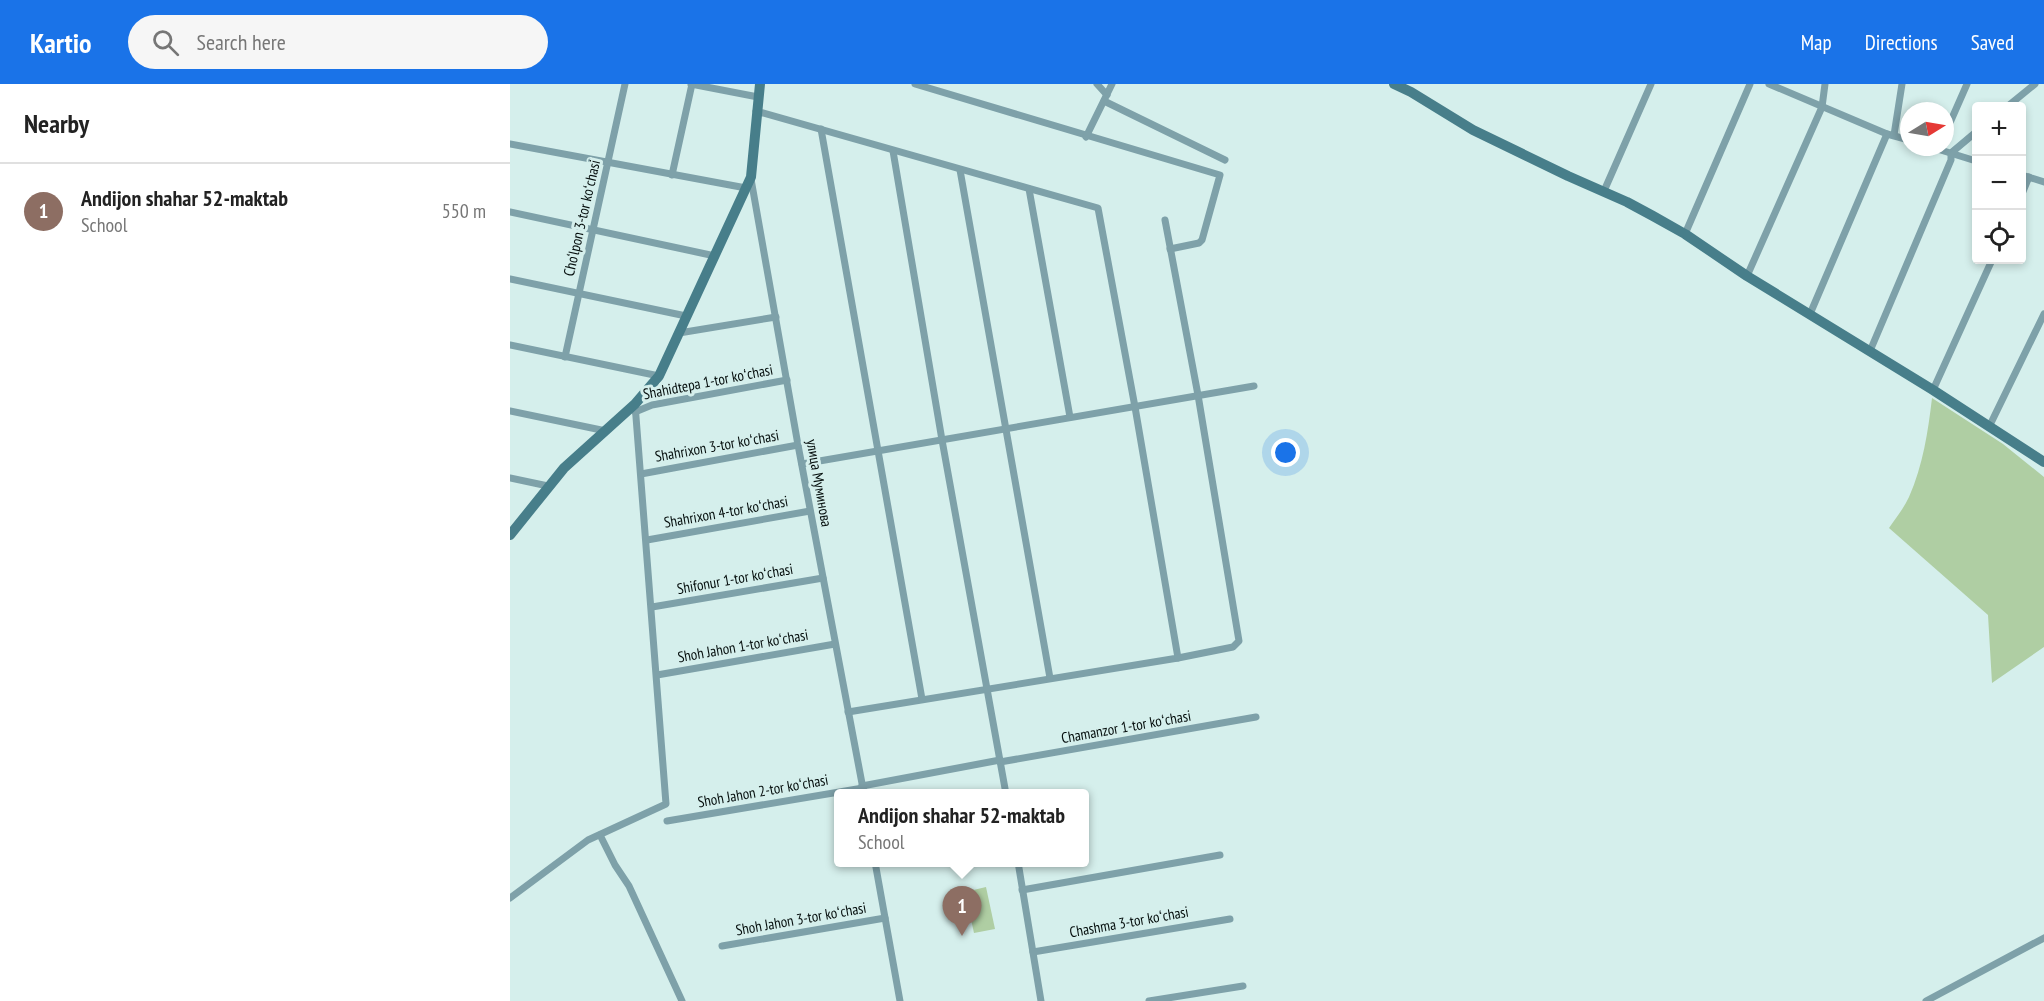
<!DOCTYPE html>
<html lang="en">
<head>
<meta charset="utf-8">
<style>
	body { margin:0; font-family:"PT Sans Narrow",sans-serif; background:#f6f6f6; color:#222 }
	.controls { position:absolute; right:18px; top:18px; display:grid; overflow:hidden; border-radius:6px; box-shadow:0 3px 9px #0003 }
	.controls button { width:54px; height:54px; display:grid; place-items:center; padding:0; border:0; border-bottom:2px solid #e0e0e0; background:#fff; color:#222; font:30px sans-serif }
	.compass { position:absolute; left:1390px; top:18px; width:54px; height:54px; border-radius:50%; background:#fff; box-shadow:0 3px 9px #0003; rotate:79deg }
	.you { position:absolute; left:776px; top:369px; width:21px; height:21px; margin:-15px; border:4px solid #fff; border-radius:50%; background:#1a73e8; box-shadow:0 0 0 9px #1a73e833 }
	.badge { display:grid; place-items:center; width:39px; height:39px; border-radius:50%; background:#1a73e8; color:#fff; font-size:20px; font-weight:700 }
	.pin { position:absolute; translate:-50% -50px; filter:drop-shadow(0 2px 3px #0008) }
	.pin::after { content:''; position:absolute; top:32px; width:21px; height:18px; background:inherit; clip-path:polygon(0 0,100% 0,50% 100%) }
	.popup { position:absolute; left:324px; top:705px; width:255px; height:78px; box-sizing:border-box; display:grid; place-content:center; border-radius:6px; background:#fff; filter:drop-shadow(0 2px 4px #0005); font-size:20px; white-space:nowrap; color:#767676 }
	.popup b { font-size:22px; color:#222 }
	.popup::after { content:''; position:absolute; left:50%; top:100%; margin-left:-12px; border:12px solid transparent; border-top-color:#fff }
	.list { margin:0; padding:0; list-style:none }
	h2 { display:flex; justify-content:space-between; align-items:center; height:78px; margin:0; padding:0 24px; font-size:26px }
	h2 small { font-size:20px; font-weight:400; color:#767676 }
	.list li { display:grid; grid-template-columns:39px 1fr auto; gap:18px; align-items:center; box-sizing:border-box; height:96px; padding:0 24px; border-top:2px solid #e0e0e0 }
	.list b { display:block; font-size:22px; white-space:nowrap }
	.list p { margin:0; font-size:20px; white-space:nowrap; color:#767676 }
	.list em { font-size:20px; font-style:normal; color:#767676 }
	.icon { flex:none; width:33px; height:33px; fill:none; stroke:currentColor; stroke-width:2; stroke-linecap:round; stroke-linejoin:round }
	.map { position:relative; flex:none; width:1534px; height:917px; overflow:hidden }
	header { display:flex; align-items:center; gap:36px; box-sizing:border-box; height:84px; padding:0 30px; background:#1a73e8; color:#fff }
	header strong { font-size:28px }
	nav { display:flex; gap:33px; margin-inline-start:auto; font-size:21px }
	.search { width:420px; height:54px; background:#f6f6f6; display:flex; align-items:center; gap:15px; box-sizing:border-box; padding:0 21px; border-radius:33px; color:#767676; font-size:22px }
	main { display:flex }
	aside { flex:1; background:#fff }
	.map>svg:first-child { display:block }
	.green { fill:#afcea3 }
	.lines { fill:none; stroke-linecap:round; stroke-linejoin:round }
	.street { stroke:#7ea1a9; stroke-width:7 }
	.secondary { stroke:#477e8a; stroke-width:10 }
	.labels { text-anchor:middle; stroke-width:6; stroke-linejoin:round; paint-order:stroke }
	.street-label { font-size:15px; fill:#050e0d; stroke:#d5efec }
</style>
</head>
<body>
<header>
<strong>Kartio</strong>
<div class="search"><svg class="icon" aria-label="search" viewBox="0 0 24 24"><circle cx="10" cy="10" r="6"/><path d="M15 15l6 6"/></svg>Search here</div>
<nav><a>Map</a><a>Directions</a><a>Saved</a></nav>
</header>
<main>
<aside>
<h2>Nearby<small></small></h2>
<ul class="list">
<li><span class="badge" style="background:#8d6e63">1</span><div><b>Andijon shahar 52-maktab</b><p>School</p></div><em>550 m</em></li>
</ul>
</aside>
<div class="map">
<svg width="1534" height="917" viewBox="0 0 1534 917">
	<rect width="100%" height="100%" fill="#d5efec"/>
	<!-- green -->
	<g class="green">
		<path d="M1422 314 1493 360 1534 393V563L1482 599 1478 531 1379 444C1386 434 1394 424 1399 413 1413 381 1418 348 1422 314Z"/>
		<polygon points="476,803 485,845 464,849 455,808"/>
	</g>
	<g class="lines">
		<!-- street -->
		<g class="street">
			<polyline points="181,0 248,13"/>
			<polyline points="405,0 710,91 692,156 689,159 660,165"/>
			<polyline points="587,0 597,11"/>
			<polyline points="1259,0 1377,50 1399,56"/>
			<polyline points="594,17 715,76"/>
			<polyline points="1498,22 1525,0"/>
			<polyline points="246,27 588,124 625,323 668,574 338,628"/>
			<polyline points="311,45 412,615"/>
			<polyline points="1435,50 1457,0"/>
			<polyline points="1384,51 1392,0"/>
			<polyline points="576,53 602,0"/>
			<polyline points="0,60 236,104"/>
			<polyline points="1421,63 1466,77"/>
			<polyline points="383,67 432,356 496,710"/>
			<polyline points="450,86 540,594"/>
			<polyline points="162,91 182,0"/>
			<polyline points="1512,91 1534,98"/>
			<polyline points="241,95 288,361 354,710"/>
			<polyline points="519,105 560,333"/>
			<polyline points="1094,107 1141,0"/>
			<polyline points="1512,110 1519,93"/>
			<polyline points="0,128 205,172"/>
			<polyline points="655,136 688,311 729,557 723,563 668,574"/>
			<polyline points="1175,150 1240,0"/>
			<polyline points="1237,192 1312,23 1315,0"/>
			<polyline points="0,195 176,232"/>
			<polyline points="1300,230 1377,50"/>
			<polyline points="169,249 266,233"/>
			<polyline points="0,261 149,292"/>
			<polyline points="1360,267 1441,76 1441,69 1466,48"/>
			<polyline points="55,273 115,0"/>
			<polyline points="1423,306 1482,176"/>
			<polyline points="0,327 96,347"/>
			<polyline points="125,328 142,321 277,296"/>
			<polyline points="1480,341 1534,230"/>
			<polyline points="292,380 744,302"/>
			<polyline points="131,390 288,361"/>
			<polyline points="0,394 38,402"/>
			<polyline points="137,456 300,427"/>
			<polyline points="142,523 313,494"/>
			<polyline points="147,591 325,560"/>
			<polyline points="490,678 746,633"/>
			<polyline points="352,702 490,676"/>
			<polyline points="157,737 353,704"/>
			<polyline points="90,751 105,781 119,802 172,917"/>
			<polyline points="365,778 390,917"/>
			<polyline points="508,778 531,917"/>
			<polyline points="512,806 710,771"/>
			<polyline points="0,814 78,756 156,720 125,320"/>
			<polyline points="212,862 375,834"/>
			<polyline points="523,868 720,835"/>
			<polyline points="639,917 733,902"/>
			<polyline points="1416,917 1534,854"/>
		</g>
		<!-- secondary -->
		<g class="secondary">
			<polyline points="884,0 901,8 963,46 1058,92 1117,118 1143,132 1175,150 1237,192 1423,306 1534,378"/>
			<polyline points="0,451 54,384 125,320 149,292 241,93 250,0"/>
		</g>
	</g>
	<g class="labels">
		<!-- street labels -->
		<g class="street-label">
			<text transform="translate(72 134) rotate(-77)" y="5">Cho‘lpon 3-tor koʻchasi</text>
			<text transform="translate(198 298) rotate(-11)" y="5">Shahidtepa 1-tor koʻchasi</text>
			<text transform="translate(207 362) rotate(-10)" y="5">Shahrixon 3-tor koʻchasi</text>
			<text transform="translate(309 399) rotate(80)" y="5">улица Муминова</text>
			<text transform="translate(216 428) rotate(-10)" y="5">Shahrixon 4-tor koʻchasi</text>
			<text transform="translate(225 495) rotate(-10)" y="5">Shifonur 1-tor koʻchasi</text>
			<text transform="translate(233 562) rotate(-10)" y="5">Shoh Jahon 1-tor koʻchasi</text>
			<text transform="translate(616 643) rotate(-10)" y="5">Chamanzor 1-tor koʻchasi</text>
			<text transform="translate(253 707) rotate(-10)" y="5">Shoh Jahon 2-tor koʻchasi</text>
			<text transform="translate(291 835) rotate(-10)" y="5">Shoh Jahon 3-tor koʻchasi</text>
			<text transform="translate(619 838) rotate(-10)" y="5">Chashma 3-tor koʻchasi</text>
		</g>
	</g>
</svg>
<div class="controls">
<button>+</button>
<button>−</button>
<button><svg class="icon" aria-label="locate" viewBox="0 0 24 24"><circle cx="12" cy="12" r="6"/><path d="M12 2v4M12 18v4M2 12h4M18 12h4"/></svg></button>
</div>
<svg class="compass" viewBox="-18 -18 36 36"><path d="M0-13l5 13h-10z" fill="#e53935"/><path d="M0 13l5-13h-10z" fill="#767676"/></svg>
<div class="you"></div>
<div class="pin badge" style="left:452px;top:852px;background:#8d6e63">1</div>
<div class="popup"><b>Andijon shahar 52-maktab</b>School</div>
</div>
</main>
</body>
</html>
